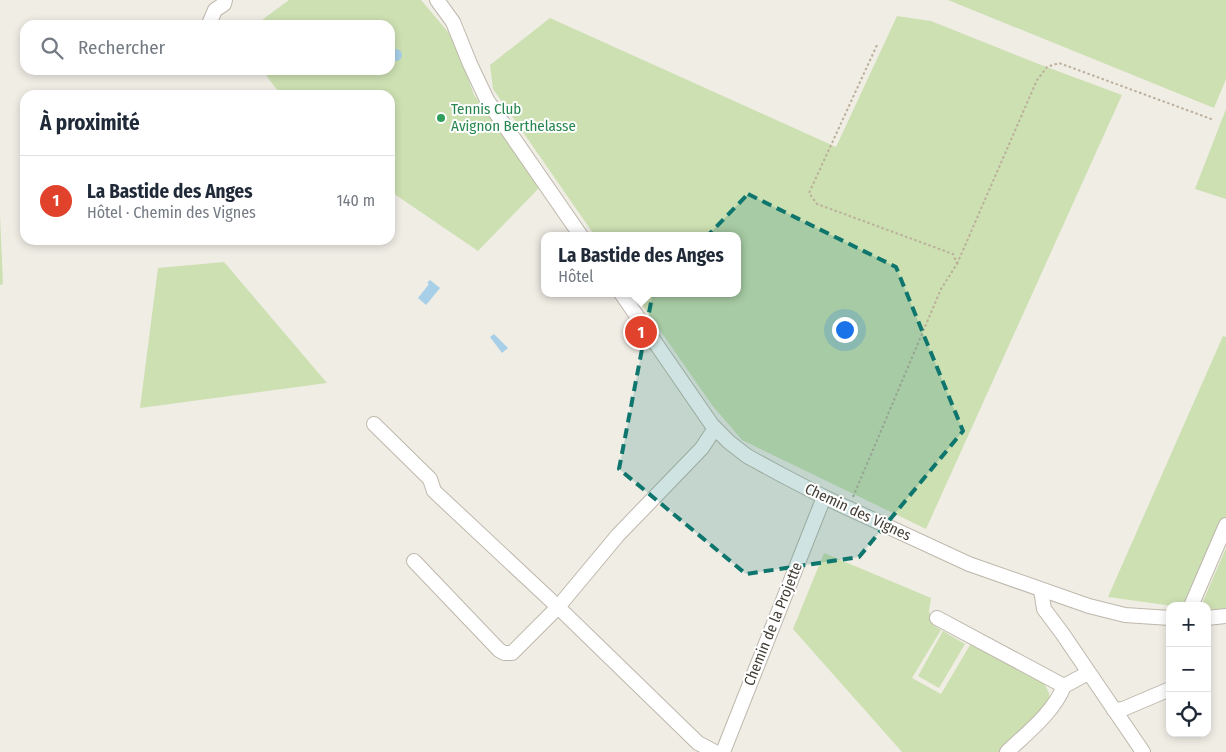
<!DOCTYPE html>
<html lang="fr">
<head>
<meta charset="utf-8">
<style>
	body { margin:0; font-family:"Fira Sans Condensed",sans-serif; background:#f2f2f3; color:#1f2937 }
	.controls { position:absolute; right:15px; bottom:15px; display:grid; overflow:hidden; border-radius:10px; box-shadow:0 2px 8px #0003 }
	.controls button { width:45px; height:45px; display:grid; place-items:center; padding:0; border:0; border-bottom:1px solid #e0e1e3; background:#fff; color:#1f2937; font:25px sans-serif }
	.you { position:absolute; left:844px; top:329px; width:18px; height:18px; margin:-12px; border:4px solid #fff; border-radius:50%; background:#1a73e8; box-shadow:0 0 0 8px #1a73e833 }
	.badge { display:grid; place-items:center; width:32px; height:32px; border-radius:50%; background:#e1422b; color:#fff; font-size:16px; font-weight:700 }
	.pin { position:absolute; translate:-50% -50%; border:2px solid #fff; box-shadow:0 1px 5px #0006 }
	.popup { position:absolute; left:541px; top:232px; width:200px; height:65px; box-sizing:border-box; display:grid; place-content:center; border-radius:10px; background:#fff; filter:drop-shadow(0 1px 4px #0005); font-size:16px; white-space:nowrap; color:#747a83 }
	.popup b { font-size:19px; color:#1f2937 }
	.popup::after { content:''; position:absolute; left:50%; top:100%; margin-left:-10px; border:10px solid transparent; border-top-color:#fff }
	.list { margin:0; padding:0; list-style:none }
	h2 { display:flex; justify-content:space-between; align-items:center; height:65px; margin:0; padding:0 20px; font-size:21px }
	h2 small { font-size:16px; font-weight:400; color:#747a83 }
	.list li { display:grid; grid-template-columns:32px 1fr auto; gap:15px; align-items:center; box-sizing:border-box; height:90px; padding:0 20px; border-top:1px solid #e0e1e3 }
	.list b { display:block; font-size:19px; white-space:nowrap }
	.list p { margin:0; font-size:16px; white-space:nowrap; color:#747a83 }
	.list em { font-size:16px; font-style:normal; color:#747a83 }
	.icon { flex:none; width:28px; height:28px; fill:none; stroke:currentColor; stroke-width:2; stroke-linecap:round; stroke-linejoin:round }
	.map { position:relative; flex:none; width:1226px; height:752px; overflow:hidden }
	.search { position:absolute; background:#fff; box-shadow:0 2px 8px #0003; left:20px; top:20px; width:375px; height:55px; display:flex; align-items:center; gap:12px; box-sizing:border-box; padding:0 18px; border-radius:15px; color:#747a83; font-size:19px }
	.panel { position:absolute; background:#fff; box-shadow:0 2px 8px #0003; left:20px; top:90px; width:375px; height:155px; border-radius:15px }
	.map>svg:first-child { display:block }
	.green { fill:#cde0b2 }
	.water { fill:#a7cfe7 }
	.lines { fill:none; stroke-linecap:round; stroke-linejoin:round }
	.minor-casing { stroke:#beb7ac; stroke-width:16 }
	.path { stroke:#bbaf9c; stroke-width:2; stroke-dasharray:2.5 2.5; stroke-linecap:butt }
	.minor { stroke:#fff; stroke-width:14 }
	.marked { fill:#0f766e; fill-opacity:0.2; stroke:#0f766e; stroke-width:4; stroke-dasharray:10 6; stroke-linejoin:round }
	.leisure-dot { fill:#2e9e5b; stroke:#fff; stroke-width:2 }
	.labels { text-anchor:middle; stroke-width:4; stroke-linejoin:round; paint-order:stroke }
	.leisure-label { font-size:15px; fill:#27864d; stroke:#fff; text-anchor:start }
	.street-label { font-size:15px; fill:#423d35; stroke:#fff }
</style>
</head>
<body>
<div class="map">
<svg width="1226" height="752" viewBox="0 0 1226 752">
	<rect width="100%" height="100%" fill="#f0ede5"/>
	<!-- green -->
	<g class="green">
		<polygon points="289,0 421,0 454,39 474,95 508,141 539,188 478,251 390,191 390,95 281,95 262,70 390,70 390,25 255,25"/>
		<polygon points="948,0 1226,0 1226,79 1214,108"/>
		<polygon points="897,16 931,21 1036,63 1122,95 926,529 742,440 712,405 634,293 737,293 737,236 595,236 493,89 490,65 550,18 836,147"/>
		<polygon points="1226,109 1226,199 1195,189"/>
		<polygon points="0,215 3,284 0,285"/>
		<polygon points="224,262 327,383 140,408 158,268"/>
		<polygon points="1223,336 1226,337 1226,542 1197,606 1173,606 1108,597"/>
		<polygon points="1226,548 1226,608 1207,610 1207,606 1201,606"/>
		<polygon points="824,553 931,598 929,611 933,625 941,630 912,678 941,694 970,645 976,644 1043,681 1049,693 1050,700 1002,752 902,752 793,629"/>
		<polygon points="943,631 965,644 939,688 918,676"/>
	</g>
	<!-- water -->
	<g class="water">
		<circle cx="396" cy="55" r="6"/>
		<polygon points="430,280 440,288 426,305 418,298 429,284 427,283"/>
		<polygon points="494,334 508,348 502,353 490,337"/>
	</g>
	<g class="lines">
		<!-- minor casing -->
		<g class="minor-casing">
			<g id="minor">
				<polyline points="437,0 453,22 470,64 487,100 581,236"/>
				<polyline points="209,24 215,10 224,4 225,0"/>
				<polyline points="621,293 712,425 729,442 747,456 780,474 824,497 969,564 1089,606 1125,615 1170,618"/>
				<polyline points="374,424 430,479 434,491 558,607 698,743 715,752"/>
				<polyline points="414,561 499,650 504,653 512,653 558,607 618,535 702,448 715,428"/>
				<polyline points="1041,590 1044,609 1062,633 1143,752"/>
				<polyline points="1191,606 1226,525"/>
				<polyline points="937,618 1064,686 1088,673"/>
				<polyline points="1207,618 1226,616"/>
				<polyline points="1114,710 1123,709 1170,689"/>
				<polyline points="723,752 824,497"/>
				<path d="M1007 752C1027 733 1054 712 1064 686"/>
			</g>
		</g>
		<!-- path -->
		<g class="path">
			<polyline points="957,264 1037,80 1047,67 1059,63 1214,120"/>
			<polyline points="853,497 941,289 957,264 953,254 817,204 809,193 877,45"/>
		</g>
		<!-- minor -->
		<use href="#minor" class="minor"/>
	</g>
	<!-- marked area -->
	<path class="marked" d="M748 194 896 267 963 431 859 557 746 574 619 469 653 292Z"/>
	<!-- markers -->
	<circle class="leisure-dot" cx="441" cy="118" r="5"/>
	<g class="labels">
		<!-- leisure labels -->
		<g class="leisure-label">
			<text x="451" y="114">Tennis Club<tspan x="451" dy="17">Avignon Berthelasse</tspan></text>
		</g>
		<!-- street labels -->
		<g class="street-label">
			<text transform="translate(858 512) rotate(25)" y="5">Chemin des Vignes</text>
			<text transform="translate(773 624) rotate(-68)" y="5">Chemin de la Projette</text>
		</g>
	</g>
</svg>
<div class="controls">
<button>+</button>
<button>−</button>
<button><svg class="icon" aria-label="locate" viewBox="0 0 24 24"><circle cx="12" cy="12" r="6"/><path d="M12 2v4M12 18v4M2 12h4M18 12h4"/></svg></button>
</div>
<div class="you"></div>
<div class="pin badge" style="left:641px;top:332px">1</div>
<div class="popup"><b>La Bastide des Anges</b>Hôtel</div>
<div class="search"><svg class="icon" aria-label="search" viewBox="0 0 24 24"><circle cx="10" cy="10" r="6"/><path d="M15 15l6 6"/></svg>Rechercher</div>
<section class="panel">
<h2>À proximité<small></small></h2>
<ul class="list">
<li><span class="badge">1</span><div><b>La Bastide des Anges</b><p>Hôtel · Chemin des Vignes</p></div><em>140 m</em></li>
</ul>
</section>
</div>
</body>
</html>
